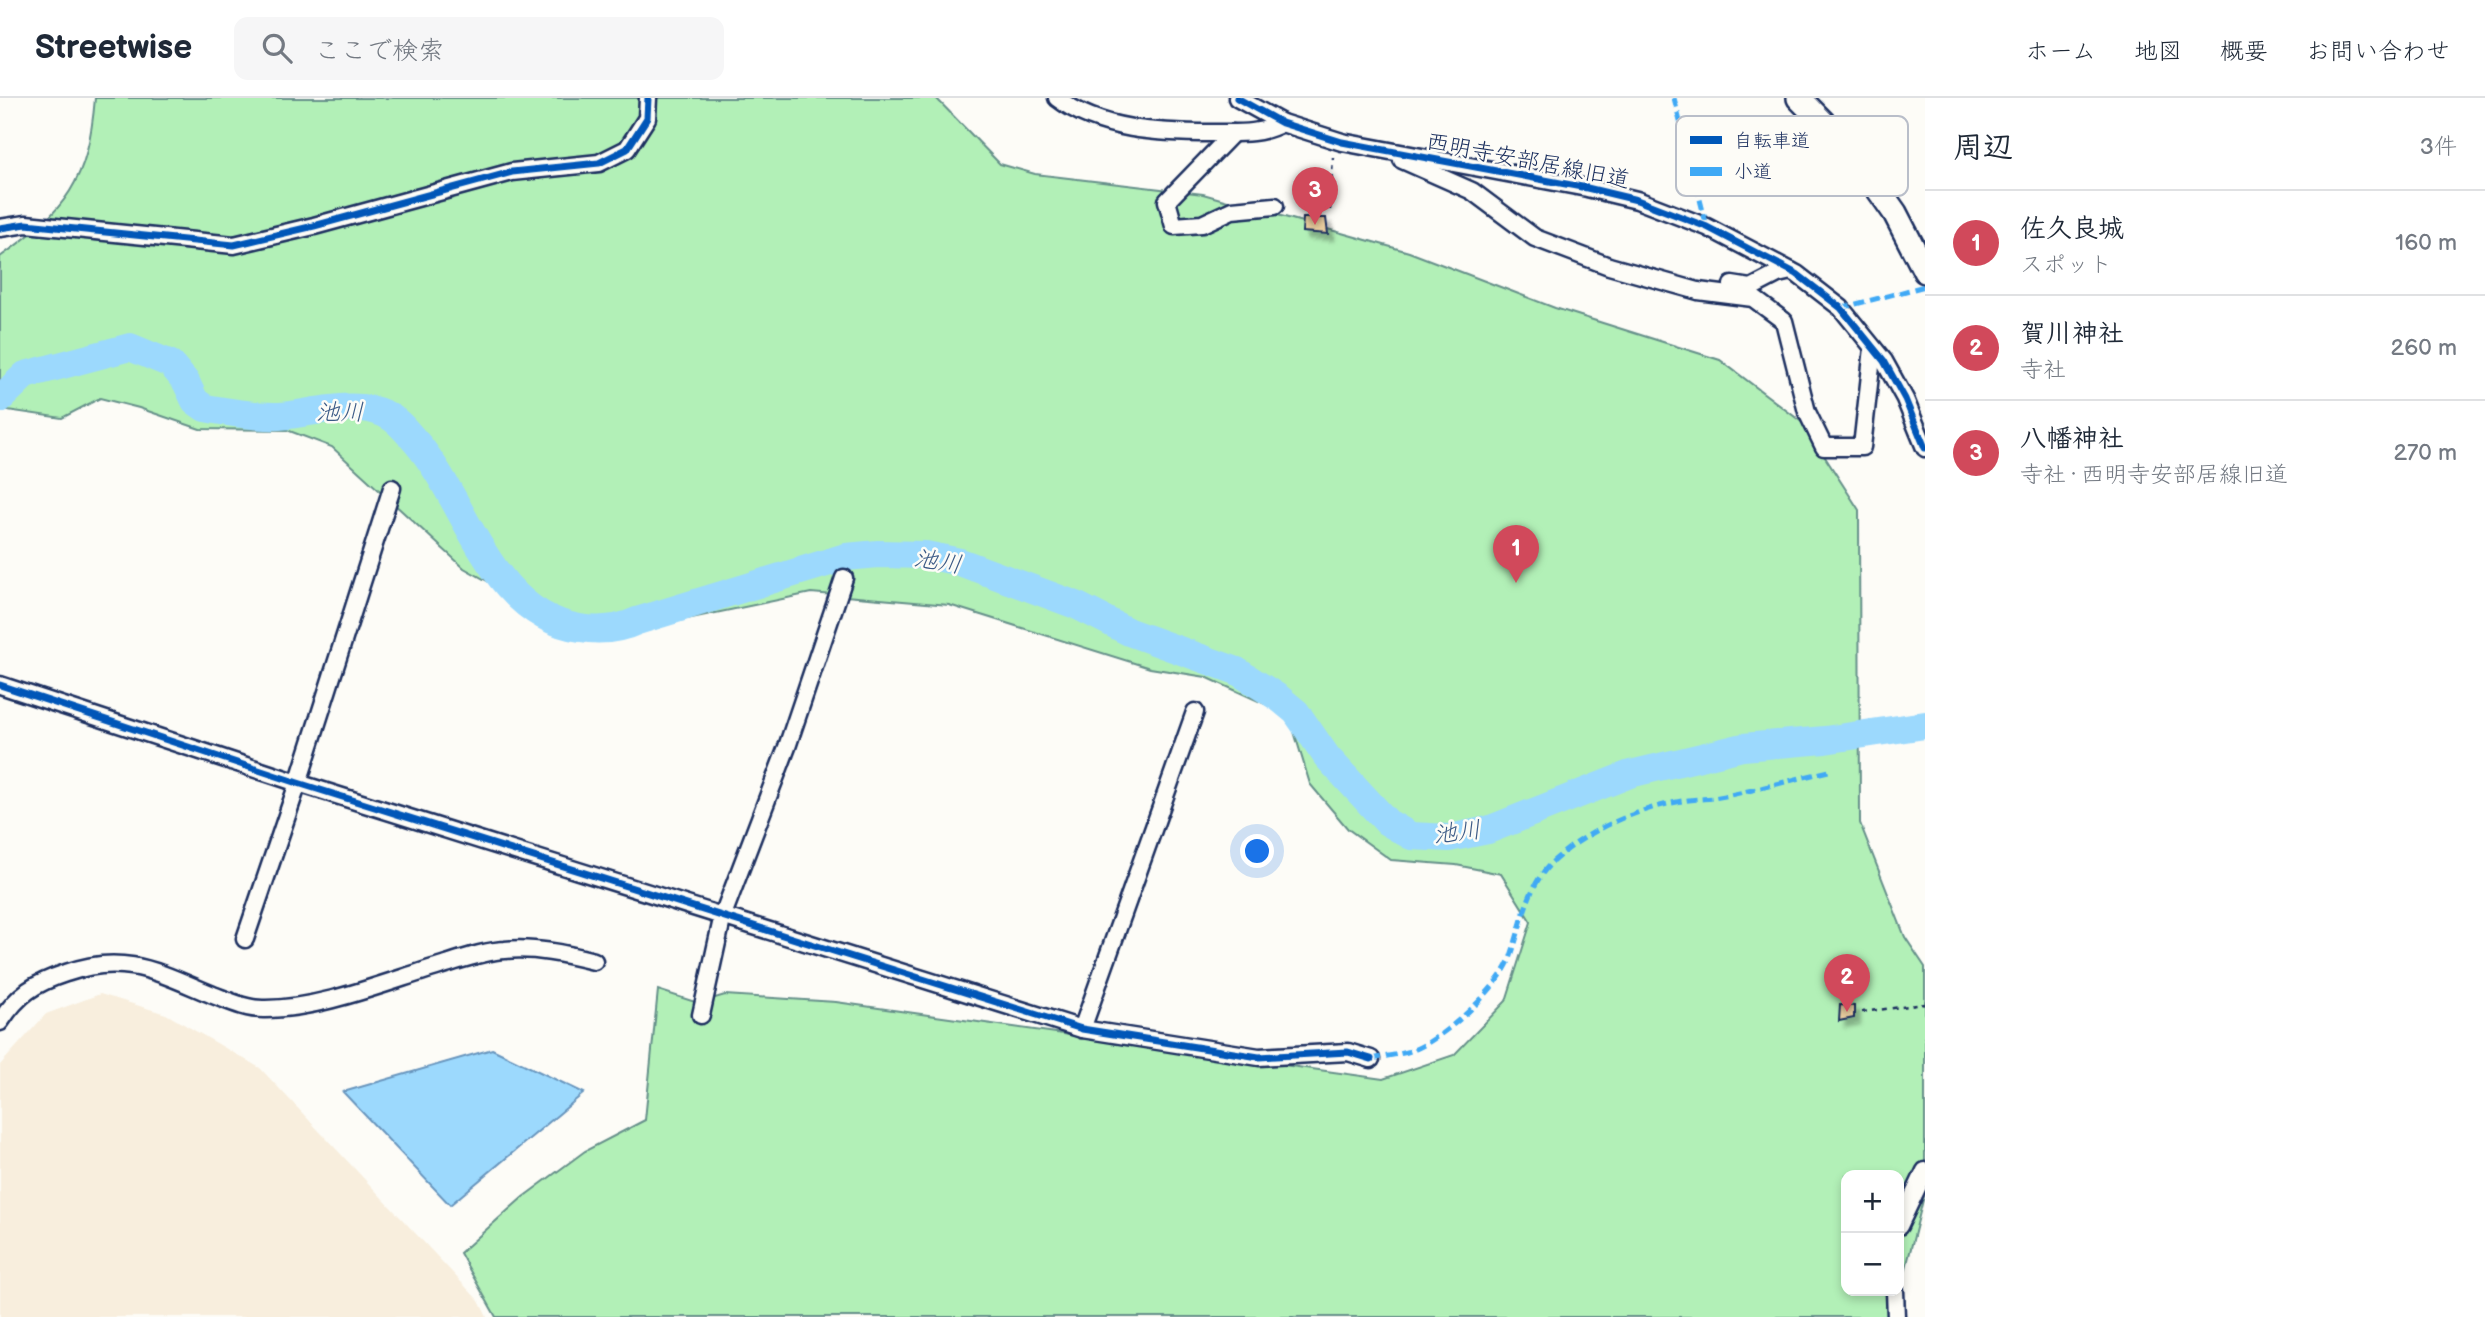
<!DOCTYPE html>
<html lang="ja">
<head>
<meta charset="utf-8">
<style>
	body { margin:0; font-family:"Balsamiq Sans","Klee One",sans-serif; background:#f6f6f7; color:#1f2937 }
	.controls { position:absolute; right:21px; bottom:21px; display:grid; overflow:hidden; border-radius:14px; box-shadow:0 4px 10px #0003 }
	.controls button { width:63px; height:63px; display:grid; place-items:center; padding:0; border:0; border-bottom:2px solid #e0e1e3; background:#fff; color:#1f2937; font:35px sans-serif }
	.you { position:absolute; left:1258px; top:754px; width:24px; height:24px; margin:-18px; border:5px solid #fff; border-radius:50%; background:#1a73e8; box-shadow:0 0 0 10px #1a73e833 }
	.badge { display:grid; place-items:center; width:46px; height:46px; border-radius:50%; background:#d1495b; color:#fff; font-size:23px; font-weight:700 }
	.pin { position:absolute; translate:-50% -58px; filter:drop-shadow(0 2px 4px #0008) }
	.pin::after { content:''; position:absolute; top:37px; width:24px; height:21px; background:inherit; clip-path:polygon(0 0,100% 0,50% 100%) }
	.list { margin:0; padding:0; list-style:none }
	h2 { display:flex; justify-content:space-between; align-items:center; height:91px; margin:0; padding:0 28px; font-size:30px }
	h2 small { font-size:23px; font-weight:400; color:#747a83 }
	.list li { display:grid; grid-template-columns:46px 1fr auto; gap:21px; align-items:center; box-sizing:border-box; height:105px; padding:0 28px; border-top:2px solid #e0e1e3 }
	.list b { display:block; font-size:26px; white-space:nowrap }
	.list p { margin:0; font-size:23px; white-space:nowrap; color:#747a83 }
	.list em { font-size:23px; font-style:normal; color:#747a83 }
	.icon { flex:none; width:38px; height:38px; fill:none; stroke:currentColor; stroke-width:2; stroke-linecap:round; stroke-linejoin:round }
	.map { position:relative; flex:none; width:1925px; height:1219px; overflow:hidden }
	header { display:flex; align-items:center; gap:42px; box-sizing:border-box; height:98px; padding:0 35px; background:#fff; border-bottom:2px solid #e0e1e3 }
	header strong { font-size:33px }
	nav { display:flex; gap:38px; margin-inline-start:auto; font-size:24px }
	.search { width:490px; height:63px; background:#f6f6f7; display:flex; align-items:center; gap:18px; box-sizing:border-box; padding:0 24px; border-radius:14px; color:#747a83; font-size:26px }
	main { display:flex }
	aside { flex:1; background:#fff }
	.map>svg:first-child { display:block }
	.built { fill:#f8eedd }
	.green { fill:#b2f0b7; stroke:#66908a; stroke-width:2; fill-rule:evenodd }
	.water { fill:#9cd9fd; stroke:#6895bd; stroke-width:2 }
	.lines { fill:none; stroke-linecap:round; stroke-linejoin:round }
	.river { stroke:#9cd9fd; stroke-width:28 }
	.building { fill:#eccfa0; stroke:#1b2f5e; stroke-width:2; filter:url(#shadow) }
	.minor-casing { stroke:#1b2f5e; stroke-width:21 }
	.secondary-casing { stroke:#1b2f5e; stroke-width:28 }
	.path { stroke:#1b2f5e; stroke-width:2.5; stroke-dasharray:5 5; stroke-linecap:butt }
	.minor { stroke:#fdfcf7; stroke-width:16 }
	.secondary { stroke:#fdfcf7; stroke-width:23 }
	.quiet { stroke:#3fa9f5; stroke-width:5; stroke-dasharray:10 5; stroke-linecap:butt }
	.cycleway-casing { stroke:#fdfcf7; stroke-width:11 }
	.cycleway { stroke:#0057b8; stroke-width:7 }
	.labels { text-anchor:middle; stroke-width:5; stroke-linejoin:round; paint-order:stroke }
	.street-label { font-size:23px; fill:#1b2f5e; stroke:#fdfcf7 }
	.water-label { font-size:24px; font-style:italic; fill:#3b5a86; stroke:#fdfcf7 }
	.key { fill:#fdfcf7; stroke:#b9bec9; stroke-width:2 }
	.key-label { font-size:19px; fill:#1b2f5e }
</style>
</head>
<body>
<header>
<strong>Streetwise</strong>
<div class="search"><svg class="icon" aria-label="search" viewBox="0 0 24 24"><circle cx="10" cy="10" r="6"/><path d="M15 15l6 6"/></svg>ここで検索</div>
<nav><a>ホーム</a><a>地図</a><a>概要</a><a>お問い合わせ</a></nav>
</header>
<main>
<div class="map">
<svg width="1925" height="1219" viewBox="0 0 1925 1219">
	<defs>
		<filter id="shadow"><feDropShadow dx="6" dy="6" stdDeviation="2" flood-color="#0004"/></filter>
	</defs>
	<rect width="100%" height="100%" fill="#fdfcf7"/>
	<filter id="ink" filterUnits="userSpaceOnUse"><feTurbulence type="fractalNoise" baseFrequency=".0143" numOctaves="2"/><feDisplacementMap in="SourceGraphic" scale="14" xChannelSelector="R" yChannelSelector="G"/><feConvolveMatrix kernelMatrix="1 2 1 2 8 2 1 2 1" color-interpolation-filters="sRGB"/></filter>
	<g filter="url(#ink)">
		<!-- built -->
		<polygon class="built" points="100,896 166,916 260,970 479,1203 487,1219 0,1219 0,967 46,916"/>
		<!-- green -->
		<path class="green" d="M95 0H936L1000 66 1035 76 1203 96 1409 154 1555 210 1720 262 1803 325 1859 412 1860 725 1905 839 1925 869V1094L1903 1182 1896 1219H496L460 1155 523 1099 585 1053 645 1022 658 892 698 905 725 897 836 904 1383 981 1454 957 1506 903 1531 824 1501 776 1456 767 1391 762 1348 731 1310 686 1289 617 1206 579 1150 570 949 507 811 495 639 531 560 524 464 470 332 349 287 332 200 331 139 310 100 300 62 320 0 311V159C67 111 88 84 95 0ZM1846 1077H1899V1193H1846Z"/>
		<!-- water -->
		<polygon class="water" points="492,951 584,995 450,1107 343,994"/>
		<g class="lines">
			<!-- river -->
			<path class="river" d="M0 301 25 277 130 249 171 266 186 284 195 303 205 310C228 314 255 319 279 318 310 316 355 301 385 316 398 322 406 333 416 344 467 403 490 517 580 530 600 533 618 532 637 523L846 459 878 456 926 457 960 464 1076 507 1129 534 1237 573 1279 600 1296 614 1327 659 1364 699 1387 724 1411 738 1449 740 1488 732 1630 676 1743 649 1825 642 1925 627"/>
		</g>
		<!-- building -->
		<g class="building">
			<polygon points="1303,120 1326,120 1328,136 1302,134"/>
			<polygon points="1840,907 1854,908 1854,920 1839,923"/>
		</g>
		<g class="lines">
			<!-- minor casing -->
			<g class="minor-casing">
				<g id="minor">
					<path d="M1057 0C1100 33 1160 35 1213 35 1236 35 1261 37 1282 25"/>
					<polyline points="1237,0 1282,25 1342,44 1587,90 1637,102 1707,129 1797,176 1841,210 1884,263 1905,301 1925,350"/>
					<polyline points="1233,35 1167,103 1174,128 1202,126 1232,112 1275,108"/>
					<polyline points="1402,62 1472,93 1535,140 1609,168 1698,193 1753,200 1784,223 1807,314 1824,349 1862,349 1873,250"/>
					<polyline points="0,130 26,126 234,147 314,128 512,74 599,65 627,51 647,20 648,0"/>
					<polyline points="1732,187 1751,190 1778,176 1791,173"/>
					<polyline points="0,587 298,685 1082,931 1259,959 1348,954 1371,961"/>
					<polyline points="245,841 298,685 392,390"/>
					<polyline points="701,917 723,817 787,649 844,480"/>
					<path d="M0 924C18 896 35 885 66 875 125 854 159 875 213 897 229 903 246 911 263 911 319 912 389 883 443 867 463 861 484 853 505 852 534 849 566 856 594 863"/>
					<polyline points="1082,931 1195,614"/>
					<polyline points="1899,1128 1925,1073"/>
					<polyline points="1895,1193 1896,1219"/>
				</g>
			</g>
			<!-- secondary casing -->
			<g class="secondary-casing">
				<polyline id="secondary" points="1799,0 1852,54 1895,115 1925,173"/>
			</g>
			<!-- path -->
			<g class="path">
				<polyline points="1330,112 1333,59"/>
				<polyline points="1862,914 1925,906"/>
			</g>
			<!-- minor -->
			<use href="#minor" class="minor"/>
			<!-- secondary -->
			<use href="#secondary" class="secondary"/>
			<!-- quiet -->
			<g class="quiet">
				<polyline points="1674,0 1707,129"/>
				<polyline points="1841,210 1925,188"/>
				<path d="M1371 961C1385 958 1400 957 1413 952 1443 941 1501 889 1511 858 1523 823 1527 784 1558 759 1592 730 1638 711 1682 703 1693 701 1704 701 1714 700 1754 693 1794 681 1833 672"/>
			</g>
			<!-- cycleway casing -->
			<g class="cycleway-casing">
				<g id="cycleway">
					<polyline points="1237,0 1282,25 1342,44 1587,90 1637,102 1707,129 1797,176 1841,210 1884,263 1905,301 1925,350"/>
					<polyline points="0,130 26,126 234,147 314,128 512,74 599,65 627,51 647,20 648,0"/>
					<polyline points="0,587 298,685 1082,931 1259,959 1348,954 1371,961"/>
				</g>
			</g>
			<!-- cycleway -->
			<use href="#cycleway" class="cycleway"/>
		</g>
	</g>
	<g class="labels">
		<!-- street labels -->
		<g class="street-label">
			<text transform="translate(1528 62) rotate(11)" y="8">西明寺安部居線旧道</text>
		</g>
		<!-- water labels -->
		<g class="water-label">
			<text x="340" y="322">池川</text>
			<text transform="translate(938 463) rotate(9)" y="8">池川</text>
			<text transform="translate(1457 734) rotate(-7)" y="8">池川</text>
		</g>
	</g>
	<!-- legend -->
	<rect x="1676" y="18" width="232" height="80" rx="10" class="key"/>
	<rect x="1690" y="38" width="32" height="8" fill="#0057b8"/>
	<rect x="1690" y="69" width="32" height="9" fill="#3fa9f5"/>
	<g class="key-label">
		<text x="1734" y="49">自転車道</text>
		<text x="1734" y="80">小道</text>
	</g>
</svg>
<div class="controls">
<button>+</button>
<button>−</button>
</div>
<div class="you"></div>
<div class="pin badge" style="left:1516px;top:485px">1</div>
<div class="pin badge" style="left:1847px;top:914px">2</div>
<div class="pin badge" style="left:1315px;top:127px">3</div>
</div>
<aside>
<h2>周辺<small>3件</small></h2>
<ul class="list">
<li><span class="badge">1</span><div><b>佐久良城</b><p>スポット</p></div><em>160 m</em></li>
<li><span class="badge">2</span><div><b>賀川神社</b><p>寺社</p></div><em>260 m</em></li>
<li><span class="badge">3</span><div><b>八幡神社</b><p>寺社 · 西明寺安部居線旧道</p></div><em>270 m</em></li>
</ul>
</aside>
</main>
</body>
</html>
